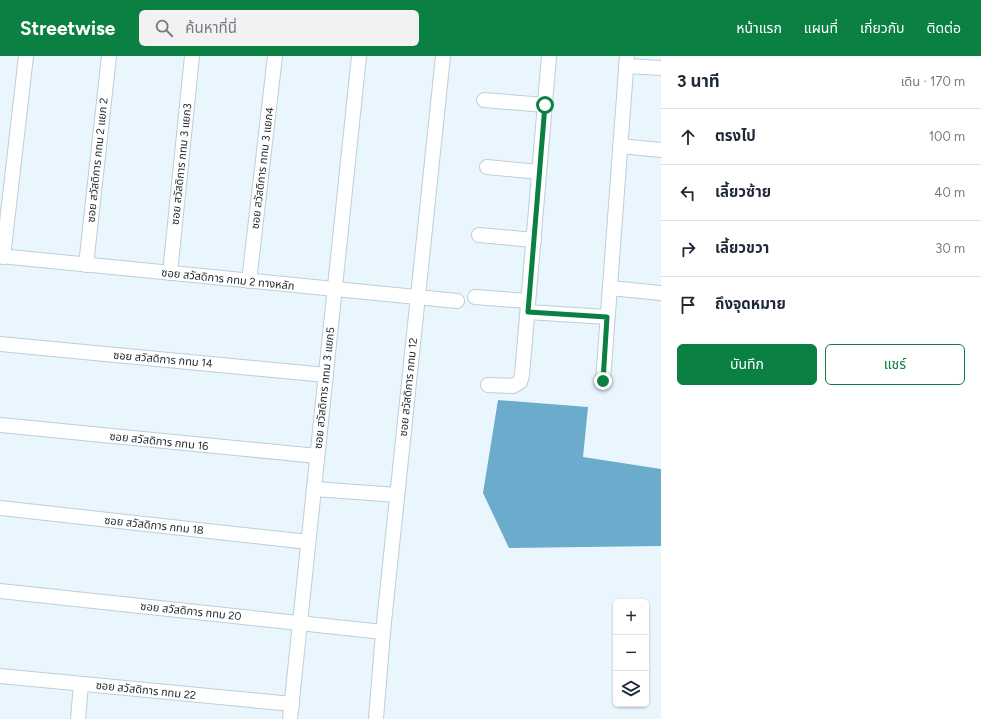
<!DOCTYPE html>
<html lang="th">
<head>
<meta charset="utf-8">
<style>
	body { margin:0; font-family:Figtree,"Noto Sans Thai",sans-serif; background:#f2f2f3; color:#1f2937 }
	.controls { position:absolute; right:12px; bottom:12px; display:grid; overflow:hidden; border-radius:6px; box-shadow:0 1px 3px #0004 }
	.controls button { width:36px; height:36px; display:grid; place-items:center; padding:0; border:0; border-bottom:1px solid #e0e1e3; background:#fff; color:#1f2937; font:20px sans-serif }
	.stop { position:absolute; width:12px; height:12px; margin:-9px; border:3px solid #0b8043; border-radius:50%; background:#fff }
	.stop.end { background:#0b8043; border-color:#fff; box-shadow:0 1px 4px #0008 }
	.list { margin:0; padding:0; list-style:none }
	h2 { display:flex; justify-content:space-between; align-items:center; height:52px; margin:0; padding:0 16px; font-size:17px }
	h2 small { font-size:13px; font-weight:400; color:#747a83 }
	.list li { display:grid; grid-template-columns:26px 1fr auto; gap:12px; align-items:center; box-sizing:border-box; height:56px; padding:0 16px; border-top:1px solid #e0e1e3 }
	.list b { display:block; font-size:15px; white-space:nowrap }
	.list em { font-size:13px; font-style:normal; color:#747a83 }
	.actions { display:flex; gap:8px; padding:12px 16px }
	.actions a { flex:1; padding:9px 0; border:1px solid #0b8043; border-radius:6px; text-align:center; font-size:14px; color:#0b8043 }
	.actions .main { background:#0b8043; color:#fff }
	.icon { flex:none; width:22px; height:22px; fill:none; stroke:currentColor; stroke-width:2; stroke-linecap:round; stroke-linejoin:round }
	.map { position:relative; flex:none; width:661px; height:663px; overflow:hidden }
	header { display:flex; align-items:center; gap:24px; box-sizing:border-box; height:56px; padding:0 20px; background:#0b8043; color:#fff }
	header strong { font-size:19px }
	nav { display:flex; gap:22px; margin-inline-start:auto; font-size:14px }
	.search { width:280px; height:36px; background:#f2f2f3; display:flex; align-items:center; gap:10px; box-sizing:border-box; padding:0 14px; border-radius:6px; color:#747a83; font-size:15px }
	main { display:flex }
	aside { flex:1; background:#fff }
	.map>svg:first-child { display:block }
	.water { fill:#6babcc }
	.lines { fill:none; stroke-linecap:round; stroke-linejoin:round }
	.minor-casing { stroke:#beced7; stroke-width:16 }
	.minor { stroke:#fff; stroke-width:14 }
	.route { stroke:#0b8043; stroke-width:5 }
	.labels { text-anchor:middle; stroke-width:3; stroke-linejoin:round; paint-order:stroke }
	.street-label { font-size:11px; fill:#1e2427; stroke:#fff }
</style>
</head>
<body>
<header>
<strong>Streetwise</strong>
<div class="search"><svg class="icon" aria-label="search" viewBox="0 0 24 24"><circle cx="10" cy="10" r="6"/><path d="M15 15l6 6"/></svg>ค้นหาที่นี่</div>
<nav><a>หน้าแรก</a><a>แผนที่</a><a>เกี่ยวกับ</a><a>ติดต่อ</a></nav>
</header>
<main>
<div class="map">
<svg width="661" height="663" viewBox="0 0 661 663">
	<rect width="100%" height="100%" fill="#e9f6fe"/>
	<!-- water -->
	<polygon class="water" points="498,344 588,351 583,401 661,413 661,490 509,492 483,437"/>
	<g class="lines">
		<!-- minor casing -->
		<g class="minor-casing">
			<g id="minor">
				<polyline points="626,10 661,12"/>
				<polyline points="484,44 545,49"/>
				<polyline points="620,90 661,94"/>
				<polyline points="487,111 539,116"/>
				<polyline points="479,179 534,184"/>
				<polyline points="0,200 457,245"/>
				<polyline points="3,201 26,0"/>
				<polyline points="86,209 109,0"/>
				<polyline points="170,217 192,0"/>
				<polyline points="249,225 275,0"/>
				<polyline points="610,232 661,237"/>
				<polyline points="475,241 528,245"/>
				<polyline points="528,256 607,261"/>
				<polyline points="0,288 326,319"/>
				<polyline points="603,325 627,0"/>
				<polyline points="488,329 513,330 520,326 522,319 549,0"/>
				<polyline points="0,369 317,400"/>
				<polyline points="315,433 397,439"/>
				<polyline points="0,452 308,486"/>
				<polyline points="0,535 383,576"/>
				<polyline points="0,620 292,648"/>
				<polyline points="78,663 81,628"/>
				<polyline points="290,663 359,0"/>
				<polyline points="376,663 383,576 443,0"/>
			</g>
		</g>
		<!-- minor -->
		<use href="#minor" class="minor"/>
	</g>
	<g class="lines">
		<!-- route -->
		<polyline class="route" points="545,49 528,256 607,261 603,325"/>
	</g>
	<g class="labels">
		<!-- street labels -->
		<g class="street-label">
			<text transform="translate(97 104) rotate(-84)" y="4">ซอย สวัสดิการ กทม 2 แยก 2</text>
			<text transform="translate(181 108) rotate(-84)" y="4">ซอย สวัสดิการ กทม 3 แยก3</text>
			<text transform="translate(262 112) rotate(-83)" y="4">ซอย สวัสดิการ กทม 3 แยก4</text>
			<text transform="translate(228 223) rotate(6)" y="4">ซอย สวัสดิการ กทม 2 ทางหลัก</text>
			<text transform="translate(163 303) rotate(5)" y="4">ซอย สวัสดิการ กทม 14</text>
			<text transform="translate(408 331) rotate(-84)" y="4">ซอย สวัสดิการ กทม 12</text>
			<text transform="translate(324 332) rotate(-84)" y="4">ซอย สวัสดิการ กทม 3 แยก5</text>
			<text transform="translate(159 385) rotate(6)" y="4">ซอย สวัสดิการ กทม 16</text>
			<text transform="translate(154 469) rotate(6)" y="4">ซอย สวัสดิการ กทม 18</text>
			<text transform="translate(191 555) rotate(6)" y="4">ซอย สวัสดิการ กทม 20</text>
			<text transform="translate(146 634) rotate(6)" y="4">ซอย สวัสดิการ กทม 22</text>
		</g>
	</g>
</svg>
<div class="controls">
<button>+</button>
<button>−</button>
<button><svg class="icon" aria-label="layers" viewBox="0 0 24 24"><path d="M12 4l9 5-9 5-9-5zM3 14l9 5 9-5"/></svg></button>
</div>
<div class="stop" style="left:545px;top:49px"></div>
<div class="stop end" style="left:603px;top:325px"></div>
</div>
<aside>
<h2>3 นาที<small>เดิน · 170 m</small></h2>
<ul class="list">
<li><svg class="icon" aria-label="ahead" viewBox="0 0 24 24"><path d="M12 20V5M6 11l6-6 6 6"/></svg><div><b>ตรงไป</b></div><em>100 m</em></li>
<li><svg class="icon" aria-label="left" viewBox="0 0 24 24"><path d="M17 20v-9H6M10 6l-5 5 5 5"/></svg><div><b>เลี้ยวซ้าย</b></div><em>40 m</em></li>
<li><svg class="icon" aria-label="right" viewBox="0 0 24 24"><path d="M7 20v-9h11M14 6l5 5-5 5"/></svg><div><b>เลี้ยวขวา</b></div><em>30 m</em></li>
<li><svg class="icon" aria-label="arrive" viewBox="0 0 24 24"><path d="M6 21V4h12l-3 4 3 4H6"/></svg><div><b>ถึงจุดหมาย</b></div></li>
</ul>
<div class="actions"><a class="main">บันทึก</a><a>แชร์</a></div>
</aside>
</main>
</body>
</html>
